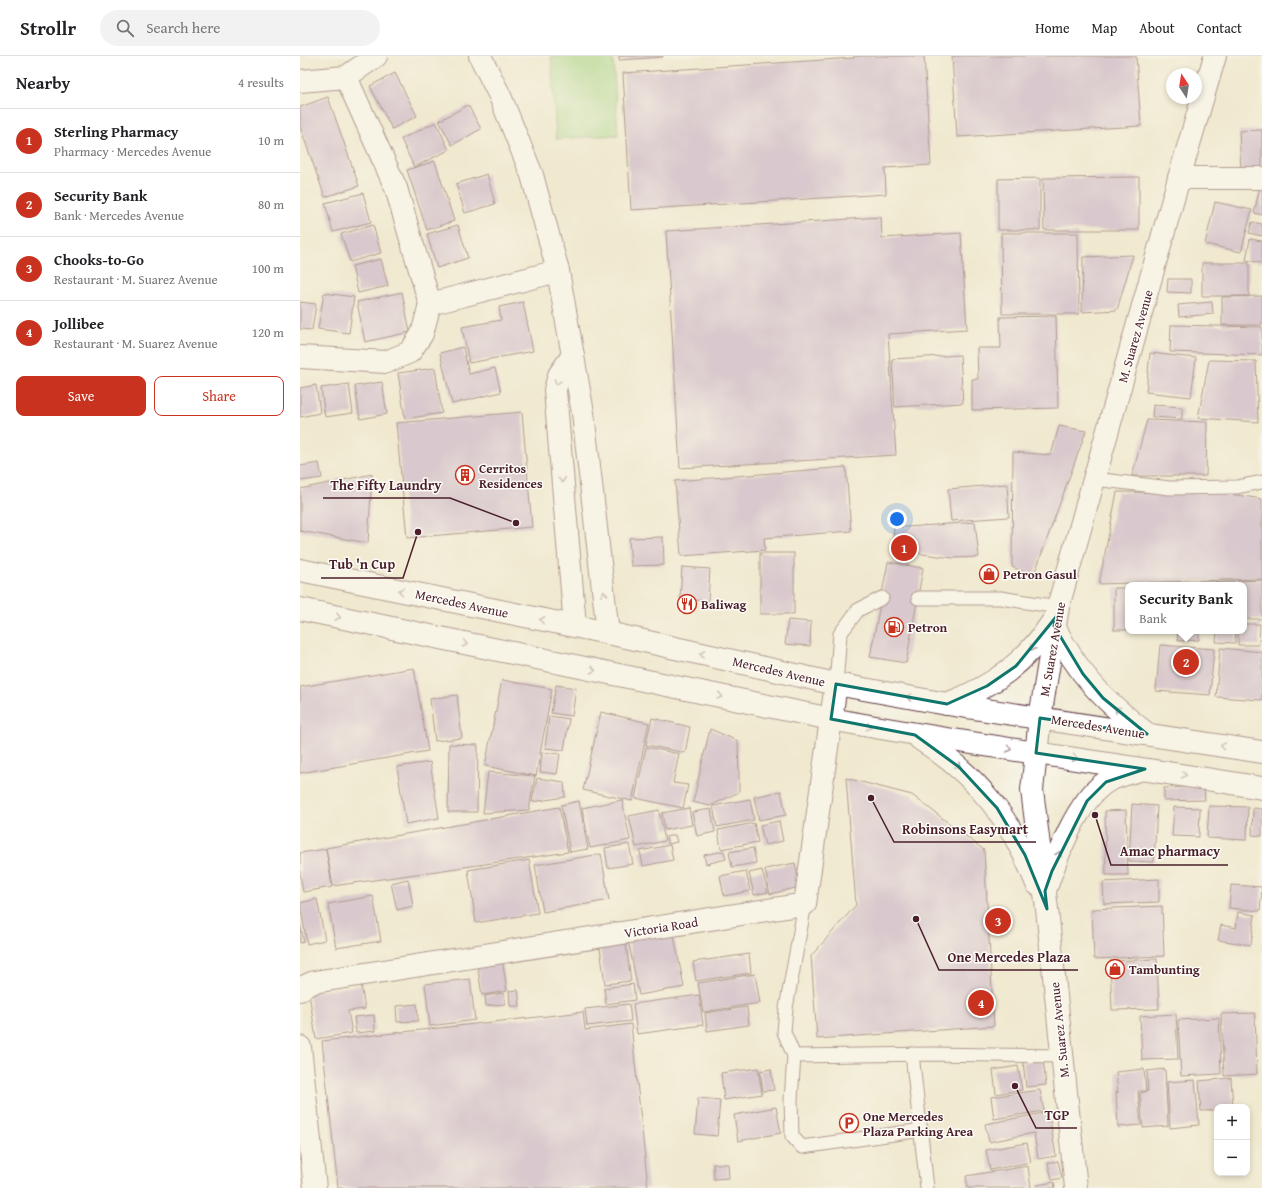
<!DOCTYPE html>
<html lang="en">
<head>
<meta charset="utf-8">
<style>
	body { margin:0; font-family:"Gentium Book Plus",serif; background:#f2f2f2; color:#202124 }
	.controls { position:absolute; right:12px; bottom:12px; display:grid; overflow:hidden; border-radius:8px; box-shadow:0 2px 6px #0003 }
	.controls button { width:36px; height:36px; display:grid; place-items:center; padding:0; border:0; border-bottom:1px solid #e0e0e0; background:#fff; color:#202124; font:20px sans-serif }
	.compass { position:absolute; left:866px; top:12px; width:36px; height:36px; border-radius:50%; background:#fff; box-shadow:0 2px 6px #0003; rotate:348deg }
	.you { position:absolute; left:597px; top:463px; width:14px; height:14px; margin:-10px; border:3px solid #fff; border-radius:50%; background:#1a73e8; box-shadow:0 0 0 6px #1a73e833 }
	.badge { display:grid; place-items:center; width:26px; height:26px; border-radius:50%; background:#c8321e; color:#fff; font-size:13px; font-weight:700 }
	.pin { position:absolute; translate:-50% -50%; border:2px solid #fff; box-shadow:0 1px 4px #0006 }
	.popup { position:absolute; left:825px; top:526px; width:122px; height:52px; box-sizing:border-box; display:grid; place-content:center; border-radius:8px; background:#fff; filter:drop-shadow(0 1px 3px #0005); font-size:13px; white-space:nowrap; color:#757577 }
	.popup b { font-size:15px; color:#202124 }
	.popup::after { content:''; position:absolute; left:50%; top:100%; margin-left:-8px; border:8px solid transparent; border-top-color:#fff }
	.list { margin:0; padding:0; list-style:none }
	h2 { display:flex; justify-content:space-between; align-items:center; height:52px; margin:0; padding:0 16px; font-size:17px }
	h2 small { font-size:13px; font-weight:400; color:#757577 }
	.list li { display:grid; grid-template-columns:26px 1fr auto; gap:12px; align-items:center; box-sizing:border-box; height:64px; padding:0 16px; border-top:1px solid #e0e0e0 }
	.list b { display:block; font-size:15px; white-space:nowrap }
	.list p { margin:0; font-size:13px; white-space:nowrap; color:#757577 }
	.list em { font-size:13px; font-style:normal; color:#757577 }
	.actions { display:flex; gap:8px; padding:12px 16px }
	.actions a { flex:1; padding:9px 0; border:1px solid #c8321e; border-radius:8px; text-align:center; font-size:14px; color:#c8321e }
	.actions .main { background:#c8321e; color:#fff }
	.icon { flex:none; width:22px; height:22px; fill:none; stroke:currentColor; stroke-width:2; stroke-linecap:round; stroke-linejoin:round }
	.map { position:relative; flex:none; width:962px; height:1132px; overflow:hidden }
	header { display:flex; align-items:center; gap:24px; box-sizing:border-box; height:56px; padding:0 20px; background:#fff; border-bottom:1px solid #e0e0e0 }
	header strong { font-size:19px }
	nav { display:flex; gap:22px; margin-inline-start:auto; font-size:14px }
	.search { width:280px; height:36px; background:#f2f2f2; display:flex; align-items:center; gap:10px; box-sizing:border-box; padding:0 14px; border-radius:22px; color:#757577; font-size:15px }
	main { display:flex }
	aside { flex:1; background:#fff }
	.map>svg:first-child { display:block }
	.green { fill:#a1d686; stroke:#767a58 }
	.building { fill:#bda1c9 }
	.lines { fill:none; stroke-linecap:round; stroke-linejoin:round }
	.lane-casing { stroke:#633d44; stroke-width:15 }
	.street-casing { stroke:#633d44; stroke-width:24 }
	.secondary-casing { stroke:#633d44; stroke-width:24 }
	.lane { stroke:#fff; stroke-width:13 }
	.street { stroke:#fff; stroke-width:22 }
	.secondary { stroke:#fff; stroke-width:22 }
	.oneway { stroke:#ae9aa0 }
	.marked { fill:none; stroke:#0f766e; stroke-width:3; stroke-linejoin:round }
	.labels { text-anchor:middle; stroke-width:3; stroke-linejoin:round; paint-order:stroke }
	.street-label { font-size:13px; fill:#4a1f2b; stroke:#fdfcf7 }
	.poi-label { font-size:13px; font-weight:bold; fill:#4a1f2b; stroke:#fdfcf7; text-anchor:start }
	.leader { fill:none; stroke:#4a1f2b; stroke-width:1.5 }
	.callout-dot { fill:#4a1f2b; stroke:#fdfcf7; stroke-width:1.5 }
	.callout-label { font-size:14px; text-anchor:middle; font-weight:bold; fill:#4a1f2b; stroke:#fdfcf7; stroke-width:3; stroke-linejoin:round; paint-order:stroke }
</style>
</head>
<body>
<header>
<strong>Strollr</strong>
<div class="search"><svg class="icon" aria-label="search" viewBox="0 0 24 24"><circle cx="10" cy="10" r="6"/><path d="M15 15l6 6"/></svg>Search here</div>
<nav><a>Home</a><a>Map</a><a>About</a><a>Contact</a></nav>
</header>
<main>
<aside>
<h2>Nearby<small>4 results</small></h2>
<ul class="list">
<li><span class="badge">1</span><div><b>Sterling Pharmacy</b><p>Pharmacy · Mercedes Avenue</p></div><em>10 m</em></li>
<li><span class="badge">2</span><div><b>Security Bank</b><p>Bank · Mercedes Avenue</p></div><em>80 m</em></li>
<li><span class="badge">3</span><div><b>Chooks-to-Go</b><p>Restaurant · M. Suarez Avenue</p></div><em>100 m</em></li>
<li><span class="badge">4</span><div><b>Jollibee</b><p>Restaurant · M. Suarez Avenue</p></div><em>120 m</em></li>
</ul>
<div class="actions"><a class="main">Save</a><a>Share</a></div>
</aside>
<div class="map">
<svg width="962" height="1132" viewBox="0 0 962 1132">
	<rect width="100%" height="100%" fill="#fdfcf7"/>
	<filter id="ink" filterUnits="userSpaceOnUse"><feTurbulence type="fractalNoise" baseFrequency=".025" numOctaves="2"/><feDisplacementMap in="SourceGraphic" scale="8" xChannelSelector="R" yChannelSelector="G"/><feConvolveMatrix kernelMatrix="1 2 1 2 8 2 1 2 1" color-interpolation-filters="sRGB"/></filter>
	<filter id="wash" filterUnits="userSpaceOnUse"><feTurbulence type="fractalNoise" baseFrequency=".012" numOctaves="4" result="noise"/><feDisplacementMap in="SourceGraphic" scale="16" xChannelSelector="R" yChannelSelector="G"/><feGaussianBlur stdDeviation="0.9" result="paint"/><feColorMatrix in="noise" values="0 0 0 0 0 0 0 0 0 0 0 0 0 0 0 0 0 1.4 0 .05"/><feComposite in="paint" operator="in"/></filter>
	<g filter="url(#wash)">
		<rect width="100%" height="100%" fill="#f0e9d0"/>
		<!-- green -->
		<polygon class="green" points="251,0 313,0 318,79 256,83"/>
		<g id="blocks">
			<!-- building -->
			<g class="building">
				<polygon points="319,0 363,0 363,1 319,4"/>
				<polygon points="554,0 624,0 631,109 585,112 586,138 331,154 323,17 554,2"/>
				<polygon points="652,0 836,0 841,70 657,81"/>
				<polygon points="95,17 117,60 92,73 70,30"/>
				<polygon points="28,41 59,130 25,141 0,71 0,51"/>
				<polygon points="168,49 181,73 152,89 139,65"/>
				<polygon points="136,66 149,94 114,111 101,83"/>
				<polygon points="962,74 962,115 941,116 939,75"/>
				<polygon points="135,105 154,165 127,174 107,114"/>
				<polygon points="187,118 195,148 165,157 156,128"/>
				<polygon points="839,121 839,174 744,174 743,122"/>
				<polygon points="740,122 740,174 698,174 698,123"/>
				<polygon points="960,131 962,131 962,159 954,157"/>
				<polygon points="63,137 71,166 33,176 25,147"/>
				<polygon points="915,146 952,154 941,196 905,188"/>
				<polygon points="581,161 582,182 661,177 667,273 588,278 596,399 380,412 366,175"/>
				<polygon points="952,166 962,168 962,180 949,177"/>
				<polygon points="73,169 81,197 50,206 41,178"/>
				<polygon points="158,169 168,202 137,212 127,178"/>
				<polygon points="701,177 778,177 779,258 702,258"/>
				<polygon points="950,183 962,185 962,207 946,204"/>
				<polygon points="833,199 817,254 782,256 783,201"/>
				<polygon points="81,203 88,230 58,237 52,210"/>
				<rect x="902" y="207" width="47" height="33"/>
				<polygon points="868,223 891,223 891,237 867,236"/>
				<polygon points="102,236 110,276 65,286 57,246"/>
				<polygon points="24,237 54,241 49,277 18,273"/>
				<polygon points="962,240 962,269 922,269 922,241"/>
				<polygon points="0,246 16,248 12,274 0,273"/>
				<polygon points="223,246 233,295 169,307 162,271 201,264 199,251"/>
				<polygon points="912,246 913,258 879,261 878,249"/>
				<polygon points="756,260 758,352 672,354 672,323 678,323 677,292 701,292 700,261"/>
				<polygon points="871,269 962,271 962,299 870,296"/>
				<polygon points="163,291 169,318 195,312 201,336 152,348 140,297"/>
				<polygon points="850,297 896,302 891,341 846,336"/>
				<polygon points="660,299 663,347 595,351 592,303"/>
				<polygon points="909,304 956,305 958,366 898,362"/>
				<polygon points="135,312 142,357 105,363 98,317"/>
				<polygon points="82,326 87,358 60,363 55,330"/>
				<polygon points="49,328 53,357 25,361 21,332"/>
				<polygon points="16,329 20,357 0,361 0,332"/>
				<polygon points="853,349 882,351 882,363 852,361"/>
				<polygon points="222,356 232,471 107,482 96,367"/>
				<polygon points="847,364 907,366 906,420 832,420"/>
				<polygon points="759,370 786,375 734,519 712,511 713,396 751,399"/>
				<polygon points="19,407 22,422 0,425 0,410"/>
				<polygon points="546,411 551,475 464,482 465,494 381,500 375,425"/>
				<polygon points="72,418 68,487 0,475 0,433"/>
				<polygon points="707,428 709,461 651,465 648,433"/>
				<polygon points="817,436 924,437 962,443 962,523 799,528"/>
				<polygon points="675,466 679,501 653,502 592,494 594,472"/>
				<polygon points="363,481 364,509 331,510 329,482"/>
				<rect x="460" y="497" width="34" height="61"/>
				<polygon points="588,506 623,512 606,607 570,601"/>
				<polygon points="382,511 410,513 408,545 380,543"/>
				<polygon points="962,524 962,563 944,563 944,529 938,529 938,525"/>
				<polygon points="934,526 934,529 900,529 900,527"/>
				<rect x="814" y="532" width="14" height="42"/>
				<polygon points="488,564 511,566 510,590 485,588"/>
				<polygon points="944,568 960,568 959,589 938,589 938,575 944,575"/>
				<polygon points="877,575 899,575 899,584 878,585"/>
				<polygon points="917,575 936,575 935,587 916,586"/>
				<polygon points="860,589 914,593 910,639 856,635"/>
				<polygon points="920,592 962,596 962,644 916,641"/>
				<polygon points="114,612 128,695 0,717 0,631"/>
				<polygon points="202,624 252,633 236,720 185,710"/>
				<polygon points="256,629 276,632 272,660 251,657"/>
				<polygon points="157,639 162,682 135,685 130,643"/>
				<polygon points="301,656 349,667 332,745 283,734"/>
				<polygon points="249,660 269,663 264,694 245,692"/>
				<polygon points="352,662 390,671 385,697 346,689"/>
				<polygon points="410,673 438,685 439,721 439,736 410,750 393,746"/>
				<polygon points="149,688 178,689 177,756 148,756"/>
				<polygon points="346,691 379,698 373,727 388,729 383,752 335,742"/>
				<polygon points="242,696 260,698 257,718 240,716"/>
				<polygon points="130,706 139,762 106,768 97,711"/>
				<polygon points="188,716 235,720 229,754 183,757"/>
				<polygon points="237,722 264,726 265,741 232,746"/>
				<polygon points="546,722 612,739 684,794 694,970 517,983 511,900 556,849"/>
				<polygon points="904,730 905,744 864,745 864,732"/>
				<polygon points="481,735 486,759 459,764 454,741"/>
				<polygon points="450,743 454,764 417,771 413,750"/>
				<polygon points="322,744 330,784 290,792 282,752"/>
				<polygon points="279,745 288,793 270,796 261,749"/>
				<polygon points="832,748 857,750 854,806 829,805"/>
				<polygon points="909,750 948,751 947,784 907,782"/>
				<polygon points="259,751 268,796 33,830 26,792"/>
				<polygon points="874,751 900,752 899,781 872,780"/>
				<polygon points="389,752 392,769 365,774 362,757"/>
				<polygon points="953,752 962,753 962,780 952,779"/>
				<polygon points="411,753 415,776 397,780 392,756"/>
				<polygon points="359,754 365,785 336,791 329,760"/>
				<polygon points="826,754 828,819 806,819 805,755"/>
				<polygon points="479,765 483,785 465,789 460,769"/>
				<polygon points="454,767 458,786 421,793 418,774"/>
				<polygon points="375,779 377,786 368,788 366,781"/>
				<polygon points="329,788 333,808 308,812 305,792"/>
				<polygon points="370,789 373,804 343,810 340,795"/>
				<polygon points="453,792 456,807 432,811 429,796"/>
				<polygon points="26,793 32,831 3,836 0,818 0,797"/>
				<polygon points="424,795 426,803 406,808 404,799"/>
				<polygon points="301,798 309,844 243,856 235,809"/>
				<polygon points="229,804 238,857 176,867 168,814"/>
				<polygon points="495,807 500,831 470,838 465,813"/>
				<polygon points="462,814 468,836 454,839 449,817"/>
				<polygon points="446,815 450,835 424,840 420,820"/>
				<polygon points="108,823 113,850 97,854 91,827"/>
				<polygon points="859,823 859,846 804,848 803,826"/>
				<polygon points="931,829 962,831 960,855 929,852"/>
				<polygon points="73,840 81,885 36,892 28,848"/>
				<polygon points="17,843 25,884 7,888 0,847"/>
				<polygon points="862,850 864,900 794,903 792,853"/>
				<polygon points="938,856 955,859 951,889 918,884 921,869 936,872"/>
				<polygon points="0,868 4,886 0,887"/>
				<polygon points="373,875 384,931 339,939 328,883"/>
				<polygon points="325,881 331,925 305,928 299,885"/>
				<polygon points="449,898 451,917 396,925 393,906"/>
				<polygon points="202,903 207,935 182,939 177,907"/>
				<polygon points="857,903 859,953 812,954 810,905"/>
				<polygon points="455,918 460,947 403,956 398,927"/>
				<polygon points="170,923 175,964 130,970 125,928"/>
				<polygon points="333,928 335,944 306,948 304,932"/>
				<polygon points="61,929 65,953 48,955 52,977 16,983 9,937"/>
				<polygon points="218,934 220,950 210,950 209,935"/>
				<polygon points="204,937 205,948 186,950 185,940"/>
				<polygon points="399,939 403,969 337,978 333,948"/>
				<polygon points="117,948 118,965 97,966 96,950"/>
				<polygon points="329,948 331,965 287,970 285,953"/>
				<polygon points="447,951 449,969 407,975 405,957"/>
				<polygon points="283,956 285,974 331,968 348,1132 38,1132 22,985"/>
				<polygon points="955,957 957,1018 924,1020 921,958"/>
				<polygon points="876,958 878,1003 842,1004 840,960"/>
				<polygon points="74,959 75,975 56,977 54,961"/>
				<polygon points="919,962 921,1018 881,1020 878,964"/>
				<polygon points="743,1003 746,1029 726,1031 723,1006"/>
				<polygon points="718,1010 722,1034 696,1038 693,1014"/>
				<polygon points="458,1012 462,1038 424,1044 421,1017"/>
				<polygon points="471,1013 474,1034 463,1035 460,1015"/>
				<polygon points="844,1013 846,1035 838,1035 841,1069 818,1071 816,1035 818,1037 816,1016"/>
				<polygon points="865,1013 868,1070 843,1072 840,1037 848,1035 847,1015"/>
				<polygon points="931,1022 933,1051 917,1051 917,1054 901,1055 899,1025"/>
				<polygon points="895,1024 899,1069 870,1072 867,1026"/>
				<polygon points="740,1034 744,1055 694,1063 691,1041"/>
				<polygon points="398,1042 420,1044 417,1080 395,1078"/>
				<polygon points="476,1051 481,1077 438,1085 434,1059"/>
				<polygon points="744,1057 746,1066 750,1065 756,1100 738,1103 734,1077 689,1086 685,1068"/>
				<polygon points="727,1087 731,1106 690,1114 686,1094"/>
				<polygon points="758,1105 762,1122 752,1124 748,1107"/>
				<polygon points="413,1108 428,1108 429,1122 414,1123"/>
				<polygon points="728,1110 731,1132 668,1132 666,1120"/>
				<polygon points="754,1126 755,1132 738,1132 737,1129"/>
			</g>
		</g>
	</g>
	<g filter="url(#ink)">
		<use href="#blocks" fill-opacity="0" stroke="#633d44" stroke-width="1"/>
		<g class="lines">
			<!-- lane casing -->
			<g class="lane-casing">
				<g id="lane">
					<polyline points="794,423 870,432 937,431 962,426"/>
					<polyline points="618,542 701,542 758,551"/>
					<polyline points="536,628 540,578 558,554 582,542"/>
					<polyline points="505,848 486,952 484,976 494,1000 631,998 762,1000"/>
					<polyline points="612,998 627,1132"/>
					<polyline points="494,1000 491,1044 492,1080 502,1091 622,1074"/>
				</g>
			</g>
			<!-- street casing -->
			<g class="street-casing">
				<g id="street">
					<polyline points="180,0 200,40 232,119 258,215 283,357 308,577"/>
					<polyline points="0,25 46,21 76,0"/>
					<polyline points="879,122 962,122"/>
					<polyline points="130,248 258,215"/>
					<polyline points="273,299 259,319 255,334 275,570"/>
					<polyline points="0,301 86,306 110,296 122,278 130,248 96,132 46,21"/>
					<polyline points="0,934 5,930 14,926 505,848 536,628"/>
					<polyline points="0,991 15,1132"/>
				</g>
			</g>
			<!-- secondary casing -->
			<g class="secondary-casing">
				<g id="secondary">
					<polyline points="0,514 308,577 536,628 647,648 962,696"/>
					<path d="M0 553 531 663C674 690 818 708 962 732"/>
					<path d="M754 570C778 618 803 644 846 677"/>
					<path d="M647 648C694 630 725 607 753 565"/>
					<path d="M620 683C678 720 712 764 737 828"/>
					<path d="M746 832C757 800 777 745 806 726 816 720 829 717 840 714"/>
					<polyline points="776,1132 747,853 732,734 740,662 758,551 879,122 915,0"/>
				</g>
			</g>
			<!-- lane -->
			<use href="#lane" class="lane"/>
			<!-- street -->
			<use href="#street" class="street"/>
			<!-- secondary -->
			<use href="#secondary" class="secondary"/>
		</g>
		<!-- one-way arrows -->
		<defs><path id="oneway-chevron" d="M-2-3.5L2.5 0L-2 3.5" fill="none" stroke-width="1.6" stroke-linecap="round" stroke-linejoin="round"/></defs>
		<g class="oneway">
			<use href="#oneway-chevron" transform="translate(257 326) rotate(108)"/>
			<use href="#oneway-chevron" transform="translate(262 424) rotate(85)"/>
			<use href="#oneway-chevron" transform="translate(101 535) rotate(-168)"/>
			<use href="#oneway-chevron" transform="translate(304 538) rotate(-97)"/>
			<use href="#oneway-chevron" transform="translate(38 561) rotate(12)"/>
			<use href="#oneway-chevron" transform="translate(242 564) rotate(-168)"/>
			<use href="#oneway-chevron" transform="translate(165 588) rotate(12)"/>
			<use href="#oneway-chevron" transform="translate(732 592) rotate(130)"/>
			<use href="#oneway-chevron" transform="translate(402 598) rotate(-167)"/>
			<use href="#oneway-chevron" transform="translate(293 614) rotate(12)"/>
			<use href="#oneway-chevron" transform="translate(420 640) rotate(12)"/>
			<use href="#oneway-chevron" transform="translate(609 641) rotate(-170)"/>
			<use href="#oneway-chevron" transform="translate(817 653) rotate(-139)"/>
			<use href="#oneway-chevron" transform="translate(569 671) rotate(11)"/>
			<use href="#oneway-chevron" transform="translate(923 690) rotate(-171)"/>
			<use href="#oneway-chevron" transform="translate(709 693) rotate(9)"/>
			<use href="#oneway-chevron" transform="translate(775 702) rotate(8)"/>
			<use href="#oneway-chevron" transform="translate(658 710) rotate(42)"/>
			<use href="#oneway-chevron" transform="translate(884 719) rotate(9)"/>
			<use href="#oneway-chevron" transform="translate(759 798) rotate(-67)"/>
		</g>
	</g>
	<!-- marked area -->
	<path d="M0 0H962V1132H0ZM756 561 754 570 783 618 803 642 847 678 740 662 736 697 845 713 806 726 787 745 752 815 745 835 747 853 725 799 697 752 659 711 615 679 531 663 536 628 647 648 687 630 716 610Z" fill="#f0e9d0" fill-opacity=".55" fill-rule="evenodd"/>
	<path class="marked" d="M756 561 754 570 783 618 803 642 847 678 740 662 736 697 845 713 806 726 787 745 752 815 745 835 747 853 725 799 697 752 659 711 615 679 531 663 536 628 647 648 687 630 716 610Z"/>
	<!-- icons -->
	<defs>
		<g id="building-ring" transform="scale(1)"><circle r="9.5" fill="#fdfcf7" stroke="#c8321e" stroke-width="1.5"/><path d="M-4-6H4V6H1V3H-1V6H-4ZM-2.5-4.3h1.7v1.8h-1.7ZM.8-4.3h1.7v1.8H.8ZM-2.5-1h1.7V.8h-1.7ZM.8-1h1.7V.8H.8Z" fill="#c8321e"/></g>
		<g id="shop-ring" transform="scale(1)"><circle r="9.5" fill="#fdfcf7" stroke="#c8321e" stroke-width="1.5"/><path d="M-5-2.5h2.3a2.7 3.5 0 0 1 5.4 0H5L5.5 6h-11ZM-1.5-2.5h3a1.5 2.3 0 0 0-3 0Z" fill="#c8321e"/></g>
		<g id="restaurant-ring" transform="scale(1)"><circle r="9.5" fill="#fdfcf7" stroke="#c8321e" stroke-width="1.5"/><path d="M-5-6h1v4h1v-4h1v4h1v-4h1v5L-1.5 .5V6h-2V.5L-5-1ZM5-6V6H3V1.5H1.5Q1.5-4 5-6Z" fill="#c8321e"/></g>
		<g id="fuel-ring" transform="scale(1)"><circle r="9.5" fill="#fdfcf7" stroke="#c8321e" stroke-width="1.5"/><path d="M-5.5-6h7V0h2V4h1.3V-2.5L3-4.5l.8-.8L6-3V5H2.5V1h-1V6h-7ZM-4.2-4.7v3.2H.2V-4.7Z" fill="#c8321e"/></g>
		<g id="parking-ring" transform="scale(1)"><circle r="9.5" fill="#fdfcf7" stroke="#c8321e" stroke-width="1.5"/><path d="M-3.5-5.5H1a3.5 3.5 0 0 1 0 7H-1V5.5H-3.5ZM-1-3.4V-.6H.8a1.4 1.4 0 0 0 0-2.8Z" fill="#c8321e"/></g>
	</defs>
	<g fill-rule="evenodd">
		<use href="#building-ring" x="165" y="419"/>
		<use href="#shop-ring" x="689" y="518"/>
		<use href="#restaurant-ring" x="387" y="548"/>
		<use href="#fuel-ring" x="594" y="571"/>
		<use href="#shop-ring" x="815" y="913"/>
		<use href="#parking-ring" x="549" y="1067"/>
	</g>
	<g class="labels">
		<!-- street labels -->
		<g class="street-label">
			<text transform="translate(835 280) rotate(-74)" y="5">M. Suarez Avenue</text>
			<text transform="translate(162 547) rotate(12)" y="5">Mercedes Avenue</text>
			<text transform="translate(752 593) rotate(-80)" y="5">M. Suarez Avenue</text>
			<text transform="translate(479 615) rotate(13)" y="5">Mercedes Avenue</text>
			<text transform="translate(798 670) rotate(9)" y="5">Mercedes Avenue</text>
			<text transform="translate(361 871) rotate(-9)" y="5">Victoria Road</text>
			<text transform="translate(759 974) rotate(-96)" y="5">M. Suarez Avenue</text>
		</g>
		<!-- poi labels -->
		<g class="poi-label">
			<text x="179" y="417">Cerritos<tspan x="179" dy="15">Residences</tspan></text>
			<text x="703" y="523">Petron Gasul</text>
			<text x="401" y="553">Baliwag</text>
			<text x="608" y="576">Petron</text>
			<text x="829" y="918">Tambunting</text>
			<text x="563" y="1065">One Mercedes<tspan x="563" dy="15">Plaza Parking Area</tspan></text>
		</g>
	</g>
	<!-- callouts -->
	<path class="leader" d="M216 467L150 442H23M118 476L103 522H21M571 742L594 786H736M795 759L811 809H928M616 863L639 914H778M715 1030L736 1072H777"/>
	<g class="callout-dot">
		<circle cx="216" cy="467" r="4"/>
		<circle cx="118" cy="476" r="4"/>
		<circle cx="571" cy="742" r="4"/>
		<circle cx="795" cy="759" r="4"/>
		<circle cx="616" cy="863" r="4"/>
		<circle cx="715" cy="1030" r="4"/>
	</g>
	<g class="callout-label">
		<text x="86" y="434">The Fifty Laundry</text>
		<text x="62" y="513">Tub 'n Cup</text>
		<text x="665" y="778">Robinsons Easymart</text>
		<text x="870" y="800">Amac pharmacy</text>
		<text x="709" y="906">One Mercedes Plaza</text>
		<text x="757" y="1064">TGP</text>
	</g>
</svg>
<div class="controls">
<button>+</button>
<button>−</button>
</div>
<svg class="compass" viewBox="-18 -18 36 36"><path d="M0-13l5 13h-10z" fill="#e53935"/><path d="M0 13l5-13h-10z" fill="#757577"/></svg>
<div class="you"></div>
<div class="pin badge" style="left:604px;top:492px">1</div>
<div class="pin badge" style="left:886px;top:606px">2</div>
<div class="popup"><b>Security Bank</b>Bank</div>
<div class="pin badge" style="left:698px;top:865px">3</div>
<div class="pin badge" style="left:681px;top:947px">4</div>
</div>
</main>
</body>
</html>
